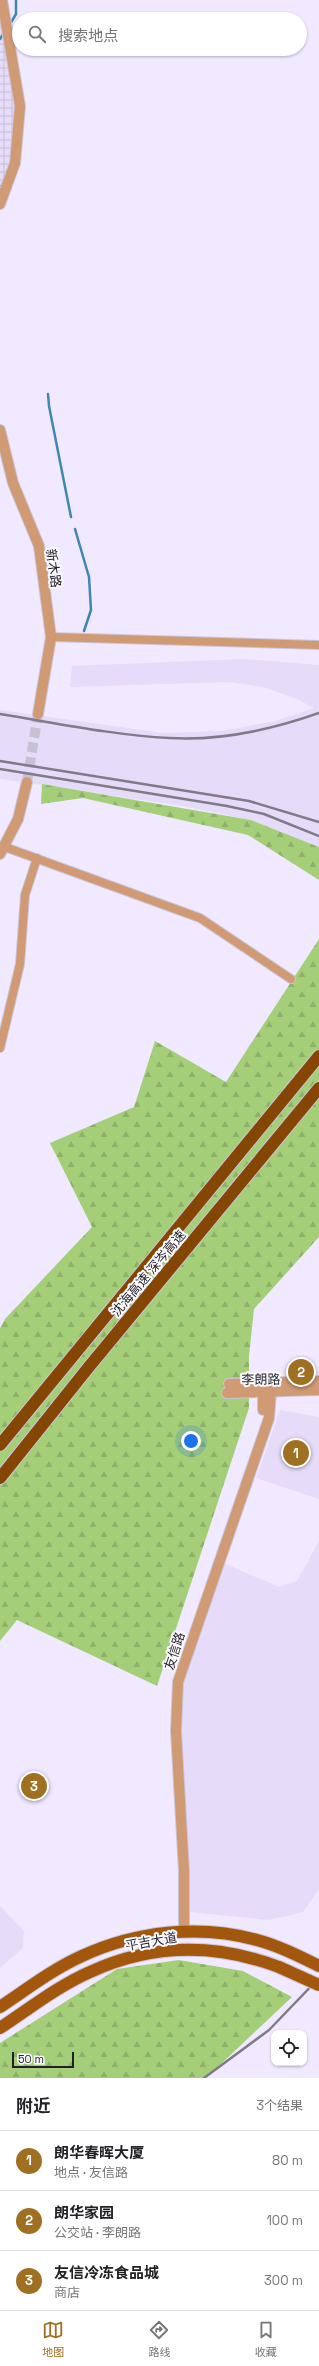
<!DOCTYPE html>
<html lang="zh">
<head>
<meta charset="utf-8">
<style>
	body { margin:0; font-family:"Space Grotesk","Noto Sans SC",sans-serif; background:#f6f6f6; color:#202124 }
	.controls { position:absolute; right:12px; bottom:12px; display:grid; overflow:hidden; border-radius:8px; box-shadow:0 1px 3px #0004 }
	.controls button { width:36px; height:36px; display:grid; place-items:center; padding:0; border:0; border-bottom:1px solid #e0e0e0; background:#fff; color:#202124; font:20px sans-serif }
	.scale { position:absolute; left:12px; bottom:10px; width:62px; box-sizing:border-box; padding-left:4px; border:2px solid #221f27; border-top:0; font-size:11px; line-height:14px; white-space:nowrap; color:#221f27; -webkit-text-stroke:3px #fbfafe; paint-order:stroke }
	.you { position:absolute; left:191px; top:1441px; width:14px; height:14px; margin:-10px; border:3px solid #fff; border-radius:50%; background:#1a73e8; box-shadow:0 0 0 6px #1a73e833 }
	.badge { display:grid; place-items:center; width:26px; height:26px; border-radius:50%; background:#9f7022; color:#fff; font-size:13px; font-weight:700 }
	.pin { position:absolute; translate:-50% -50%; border:2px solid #fff; box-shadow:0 1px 4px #0006 }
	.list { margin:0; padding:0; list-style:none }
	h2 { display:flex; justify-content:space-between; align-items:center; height:52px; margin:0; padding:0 16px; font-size:17px }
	h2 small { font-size:13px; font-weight:400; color:#757577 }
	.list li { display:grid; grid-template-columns:26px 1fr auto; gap:12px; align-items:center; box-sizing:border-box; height:60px; padding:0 16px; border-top:1px solid #e0e0e0 }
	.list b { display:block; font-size:15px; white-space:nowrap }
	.list p { margin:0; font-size:13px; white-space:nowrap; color:#757577 }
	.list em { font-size:13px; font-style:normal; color:#757577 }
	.icon { flex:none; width:22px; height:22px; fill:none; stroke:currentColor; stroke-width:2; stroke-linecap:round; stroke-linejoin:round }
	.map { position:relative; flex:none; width:319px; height:2078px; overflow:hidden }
	.search { position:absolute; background:#fff; box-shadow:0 1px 3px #0004; left:12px; right:12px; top:12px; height:44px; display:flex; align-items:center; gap:10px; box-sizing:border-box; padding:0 14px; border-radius:22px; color:#757577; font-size:15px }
	.sheet { height:232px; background:#fff }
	nav { display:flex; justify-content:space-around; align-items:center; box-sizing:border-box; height:56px; border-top:1px solid #e0e0e0; background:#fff; font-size:11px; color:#757577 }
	nav a { display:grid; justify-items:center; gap:2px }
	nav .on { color:#9f7022 }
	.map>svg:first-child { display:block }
	.built { fill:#e6dcf9 }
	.industrial { fill:url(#industrial-grid) }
	.forest { fill:url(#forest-firs) }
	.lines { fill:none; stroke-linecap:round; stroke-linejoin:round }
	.stream { stroke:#4086b0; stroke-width:2.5 }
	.tertiary-tunnel { stroke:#c7c1d4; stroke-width:10; stroke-dasharray:10 5; stroke-linecap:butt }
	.minor-casing { stroke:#cbc5d8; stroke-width:10 }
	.tertiary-casing { stroke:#cbc5d8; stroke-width:12 }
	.primary-casing { stroke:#cbc5d8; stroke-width:14 }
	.motorway-casing { stroke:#cbc5d8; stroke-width:14 }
	.minor { stroke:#cf9a74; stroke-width:8 }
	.tertiary { stroke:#cf9a74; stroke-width:10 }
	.primary { stroke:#a2570c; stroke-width:12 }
	.motorway { stroke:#854603; stroke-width:12 }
	.rail { stroke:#807b89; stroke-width:2.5 }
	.primary-bridge-casing { stroke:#cbc5d8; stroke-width:14; stroke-linecap:butt }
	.primary-bridge { stroke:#a2570c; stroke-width:12 }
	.labels { text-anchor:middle; stroke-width:4; stroke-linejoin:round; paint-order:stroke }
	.street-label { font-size:13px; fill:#221f27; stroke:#fbfafe }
</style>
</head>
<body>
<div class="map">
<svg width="319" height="2078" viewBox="0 0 319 2078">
	<defs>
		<pattern id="industrial-grid" width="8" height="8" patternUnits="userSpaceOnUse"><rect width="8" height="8" fill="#e6dcf9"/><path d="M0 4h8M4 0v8" fill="none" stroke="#c5bcd5"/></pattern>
		<pattern id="forest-firs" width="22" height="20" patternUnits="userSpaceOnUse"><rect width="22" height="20" fill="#a4cf78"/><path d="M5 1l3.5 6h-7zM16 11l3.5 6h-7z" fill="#8db168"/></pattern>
	</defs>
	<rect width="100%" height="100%" fill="#f0e9ff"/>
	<!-- built -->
	<g class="built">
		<polygon points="243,659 319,665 319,847 251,820 183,806 0,779 0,710 163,733 222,731 275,721 314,708 297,699 263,687 230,682 70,687 72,666"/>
		<polygon points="280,1410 319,1417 319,1499 256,1478"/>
		<polygon points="319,1541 319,1889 303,1912 269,1920 190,1912 184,1907 178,1681 221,1562 279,1587 297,1581"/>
		<polygon points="0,1906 24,1931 23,1948 0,1968"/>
	</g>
	<!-- industrial -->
	<polygon class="industrial" points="0,18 15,106 10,162 0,190"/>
	<!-- forest -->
	<g class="forest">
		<polygon points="42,784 251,820 319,847 319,880 248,835 83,798 41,804"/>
		<polygon points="319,939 319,1237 254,1309 249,1356 249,1408 157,1686 17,1620 0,1641 0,1328 5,1319 92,1227 50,1143 134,1107 155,1041 226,1082"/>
		<polygon points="179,1960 243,1971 292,1997 206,2078 0,2078 0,2043 117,1969"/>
	</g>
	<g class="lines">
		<!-- stream -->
		<g class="stream">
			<polyline points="9,26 16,14 16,0"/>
			<polyline points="0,39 4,33"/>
			<polyline points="0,186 0,188"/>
			<polyline points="48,394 49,406 71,517"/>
			<polyline points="75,529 89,577 91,610 84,631"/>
		</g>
		<!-- tertiary-tunnel -->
		<polyline class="tertiary-tunnel" points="27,782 38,714"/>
		<!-- minor casing -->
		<g class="minor-casing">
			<g id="minor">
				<polyline points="51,637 319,645"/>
				<polyline points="5,847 200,918 291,979"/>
				<polyline points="0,1048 20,964 25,895 37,858"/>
			</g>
		</g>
		<!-- tertiary casing -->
		<g class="tertiary-casing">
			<g id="tertiary">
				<polyline points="0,204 15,163 20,106 2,0"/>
				<polyline points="0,430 13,483 39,546 51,637 38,714"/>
				<polyline points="0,854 18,819 27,782"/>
				<polyline points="229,1384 319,1381"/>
				<polyline points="263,1392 263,1410"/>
				<polyline points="227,1393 319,1390"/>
				<polyline points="184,1931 184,1871 176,1731 178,1682 269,1418 271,1391"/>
			</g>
		</g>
		<!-- primary casing -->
		<g class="primary-casing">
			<g id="primary">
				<path d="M0 2007C27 1989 53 1969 82 1956 136 1931 200 1924 257 1940 279 1946 299 1956 319 1966"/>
				<path d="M0 2028C29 2009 58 1986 90 1972 153 1943 215 1943 279 1967"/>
			</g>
		</g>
		<!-- motorway casing -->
		<g class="motorway-casing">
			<g id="motorway">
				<polyline points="0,1445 319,1056"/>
				<polyline points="0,1478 88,1368 319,1088"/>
			</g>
		</g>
		<!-- minor -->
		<use href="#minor" class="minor"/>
		<!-- tertiary -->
		<use href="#tertiary" class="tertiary"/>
		<!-- primary -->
		<use href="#primary" class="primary"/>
		<!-- motorway -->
		<use href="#motorway" class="motorway"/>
		<!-- rail -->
		<g class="rail">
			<path d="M0 714C56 723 113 735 169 738 220 741 271 730 319 713"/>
			<polyline points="0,761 249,801 319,822"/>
			<polyline points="0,769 227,806 264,814 319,836"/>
			<polyline points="204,2078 269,2030 319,1978"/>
		</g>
		<!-- primary-bridge casing -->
		<g class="primary-bridge-casing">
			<polyline id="primary-bridge" points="279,1967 319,1985"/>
		</g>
		<!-- primary-bridge -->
		<use href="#primary-bridge" class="primary-bridge"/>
	</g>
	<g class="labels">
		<!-- street labels -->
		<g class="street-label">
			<text transform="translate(54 568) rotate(82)" y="5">新木路</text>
			<text transform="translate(148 1273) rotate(-50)" y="5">沈海高速 深岑高速</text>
			<text transform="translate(261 1379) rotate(-1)" y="5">李朗路</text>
			<text transform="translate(174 1651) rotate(-72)" y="5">友信路</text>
			<text transform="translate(151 1941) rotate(-10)" y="5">平吉大道</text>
		</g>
	</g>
</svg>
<div class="controls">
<button><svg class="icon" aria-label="locate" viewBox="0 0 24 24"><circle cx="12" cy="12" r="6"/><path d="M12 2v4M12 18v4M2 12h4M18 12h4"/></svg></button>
</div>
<div class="scale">50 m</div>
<div class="you"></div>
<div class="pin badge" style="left:296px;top:1453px">1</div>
<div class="pin badge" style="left:301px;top:1372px">2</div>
<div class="pin badge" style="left:34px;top:1786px">3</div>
<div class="search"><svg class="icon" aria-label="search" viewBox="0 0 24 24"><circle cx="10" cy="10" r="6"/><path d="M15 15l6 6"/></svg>搜索地点</div>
</div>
<section class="sheet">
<h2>附近<small>3个结果</small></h2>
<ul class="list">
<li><span class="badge">1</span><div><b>朗华春晖大厦</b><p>地点 · 友信路</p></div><em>80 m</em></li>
<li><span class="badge">2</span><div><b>朗华家园</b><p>公交站 · 李朗路</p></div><em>100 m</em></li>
<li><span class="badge">3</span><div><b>友信冷冻食品城</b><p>商店</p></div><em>300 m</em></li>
</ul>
</section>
<nav>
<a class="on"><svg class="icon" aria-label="map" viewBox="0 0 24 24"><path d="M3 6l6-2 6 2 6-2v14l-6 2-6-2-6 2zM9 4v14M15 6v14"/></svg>地图</a>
<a><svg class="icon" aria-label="directions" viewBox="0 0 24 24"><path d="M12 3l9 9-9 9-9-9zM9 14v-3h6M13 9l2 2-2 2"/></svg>路线</a>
<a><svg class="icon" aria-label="saved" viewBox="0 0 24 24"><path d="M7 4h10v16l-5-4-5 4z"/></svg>收藏</a>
</nav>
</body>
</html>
